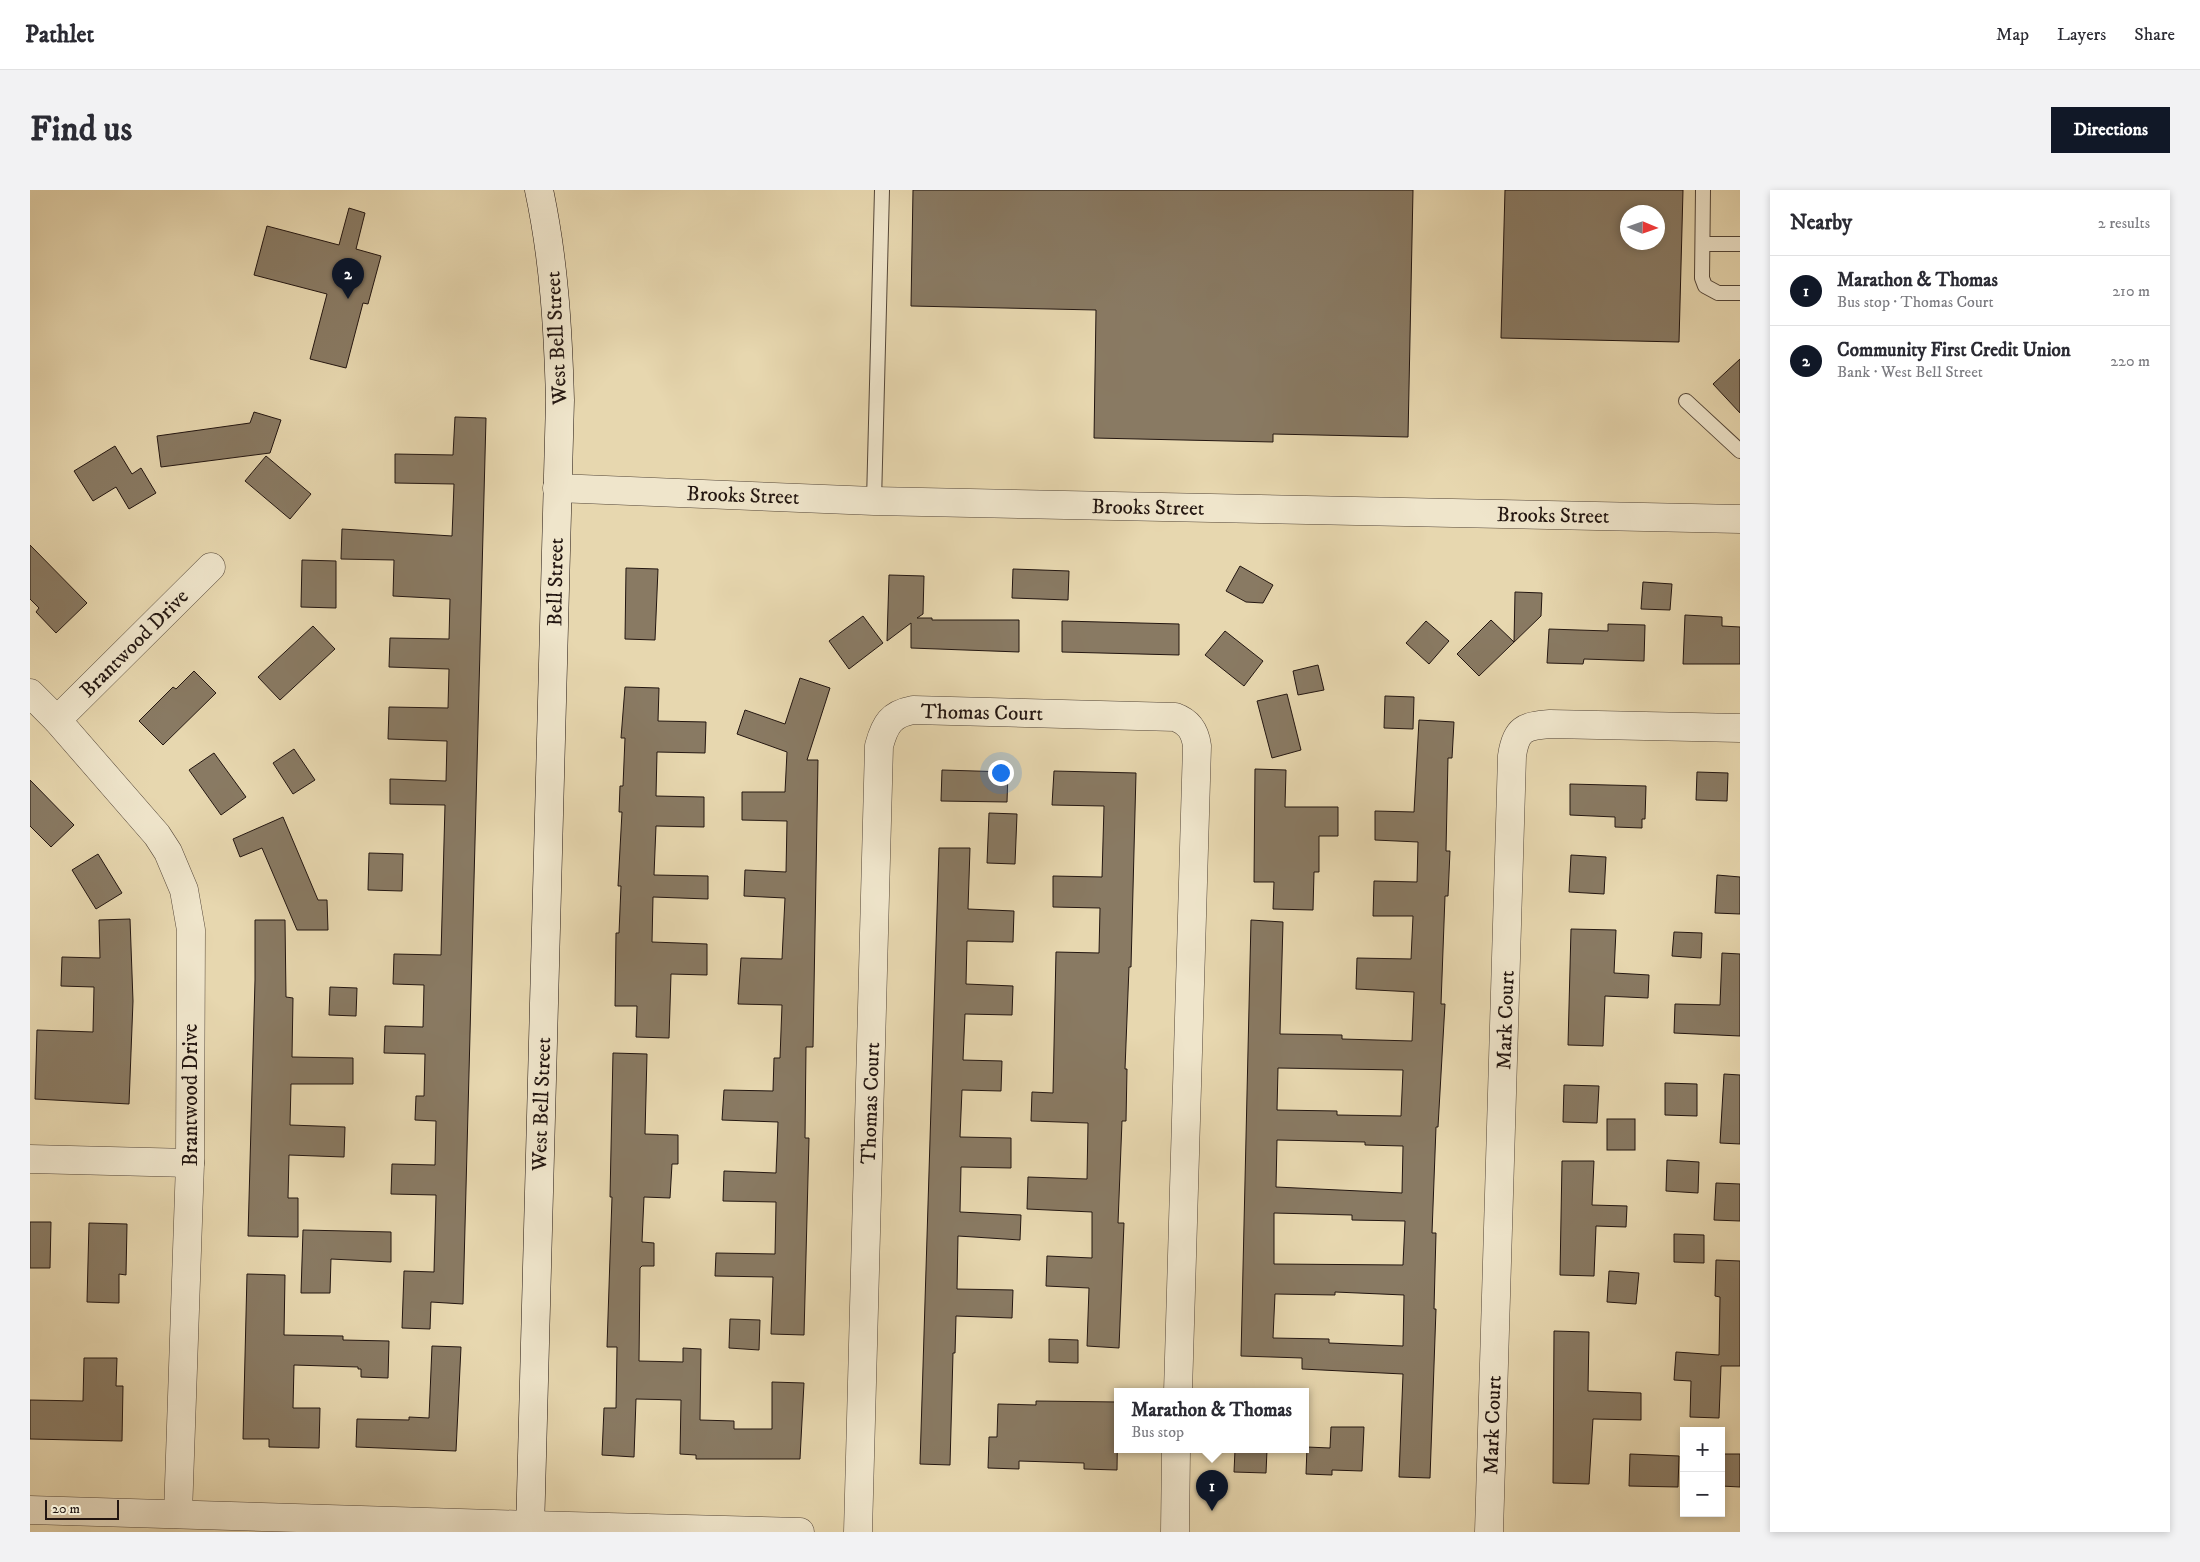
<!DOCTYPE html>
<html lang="en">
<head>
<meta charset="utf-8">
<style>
	body { margin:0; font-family:"IM FELL DW Pica",serif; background:#f2f2f3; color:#2b2b33 }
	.controls { position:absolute; right:15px; bottom:15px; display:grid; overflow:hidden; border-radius:0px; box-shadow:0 2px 8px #0003 }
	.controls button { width:45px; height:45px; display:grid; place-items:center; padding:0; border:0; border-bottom:1px solid #e1e1e2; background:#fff; color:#2b2b33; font:25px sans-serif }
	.compass { position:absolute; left:1590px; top:15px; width:45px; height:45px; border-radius:50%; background:#fff; box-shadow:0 2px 8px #0003; rotate:92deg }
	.scale { position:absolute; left:15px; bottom:12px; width:74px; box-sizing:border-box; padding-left:5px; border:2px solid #231611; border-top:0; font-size:14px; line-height:18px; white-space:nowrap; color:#231611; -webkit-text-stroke:4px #efe5cb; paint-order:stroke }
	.you { position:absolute; left:970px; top:582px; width:18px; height:18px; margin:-12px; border:4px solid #fff; border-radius:50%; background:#1a73e8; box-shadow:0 0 0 8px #1a73e833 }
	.badge { display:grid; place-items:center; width:32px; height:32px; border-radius:50%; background:#111827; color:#fff; font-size:16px; font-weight:700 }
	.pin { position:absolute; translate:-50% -41px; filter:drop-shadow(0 1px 2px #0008) }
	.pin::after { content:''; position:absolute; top:26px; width:18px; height:15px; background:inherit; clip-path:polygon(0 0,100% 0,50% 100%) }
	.popup { position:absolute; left:1084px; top:1198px; width:195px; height:65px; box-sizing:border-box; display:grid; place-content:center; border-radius:0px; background:#fff; filter:drop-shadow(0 1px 4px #0005); font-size:16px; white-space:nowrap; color:#7c7c81 }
	.popup b { font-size:19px; color:#2b2b33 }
	.popup::after { content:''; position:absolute; left:50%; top:100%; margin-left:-10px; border:10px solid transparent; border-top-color:#fff }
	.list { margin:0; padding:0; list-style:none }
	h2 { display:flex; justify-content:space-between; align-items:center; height:65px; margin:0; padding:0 20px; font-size:21px }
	h2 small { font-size:16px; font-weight:400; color:#7c7c81 }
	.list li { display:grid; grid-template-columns:32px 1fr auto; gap:15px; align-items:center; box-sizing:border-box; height:70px; padding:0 20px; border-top:1px solid #e1e1e2 }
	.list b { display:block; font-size:19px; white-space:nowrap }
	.list p { margin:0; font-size:16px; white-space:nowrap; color:#7c7c81 }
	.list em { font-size:16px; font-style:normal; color:#7c7c81 }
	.map { position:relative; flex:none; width:1710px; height:1342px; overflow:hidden; border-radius:0px }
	header { display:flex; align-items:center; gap:30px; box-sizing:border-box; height:70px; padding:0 25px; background:#fff; border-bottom:1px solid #e1e1e2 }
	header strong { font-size:24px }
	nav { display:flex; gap:28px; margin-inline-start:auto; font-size:18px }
	.intro { display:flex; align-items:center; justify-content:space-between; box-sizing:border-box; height:120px; padding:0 30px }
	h1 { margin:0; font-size:35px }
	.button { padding:12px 22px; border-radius:0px; background:#111827; color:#fff; font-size:18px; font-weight:700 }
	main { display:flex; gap:30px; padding:0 30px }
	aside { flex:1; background:#fff; border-radius:0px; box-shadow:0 2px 8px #0003 }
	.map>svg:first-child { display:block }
	.building { fill:#897a63; stroke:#231611; fill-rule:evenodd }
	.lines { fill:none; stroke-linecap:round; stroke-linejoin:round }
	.service-casing { stroke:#544638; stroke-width:16 }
	.minor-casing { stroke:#544638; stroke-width:29 }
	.tertiary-casing { stroke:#544638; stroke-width:29 }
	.secondary-casing { stroke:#231611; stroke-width:29 }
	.service { stroke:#efe5cb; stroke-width:14 }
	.minor { stroke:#efe5cb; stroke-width:28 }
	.tertiary { stroke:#efe5cb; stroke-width:28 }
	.secondary { stroke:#efe5cb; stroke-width:28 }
	.labels { text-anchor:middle; stroke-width:4; stroke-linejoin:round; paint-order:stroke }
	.street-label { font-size:21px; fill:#231611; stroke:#efe5cb }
</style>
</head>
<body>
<header>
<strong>Pathlet</strong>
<nav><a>Map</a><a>Layers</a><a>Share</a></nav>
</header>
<div class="intro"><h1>Find us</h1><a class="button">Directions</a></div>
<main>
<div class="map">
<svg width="1710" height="1342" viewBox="0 0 1710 1342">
	<rect width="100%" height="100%" fill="#e7d7af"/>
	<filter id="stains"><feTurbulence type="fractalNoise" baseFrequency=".004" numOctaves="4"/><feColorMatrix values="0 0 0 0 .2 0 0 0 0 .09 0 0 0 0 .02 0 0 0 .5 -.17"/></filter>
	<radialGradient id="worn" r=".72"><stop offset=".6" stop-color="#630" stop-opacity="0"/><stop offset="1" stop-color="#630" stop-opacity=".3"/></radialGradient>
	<!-- building -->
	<g class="building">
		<polygon points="883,0 1383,0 1378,247 1243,244 1243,252 1064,248 1066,120 881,116"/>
		<path d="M1475 0H1653L1649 152 1471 148ZM1598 22H1628V52H1598Z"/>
		<polygon points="319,18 335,23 326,59 351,66 338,114 333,113 316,178 280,169 297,104 224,85 237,36 309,55"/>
		<polygon points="1710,169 1710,223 1683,194"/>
		<polygon points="224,222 251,230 240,263 131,277 127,246 220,233"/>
		<polygon points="425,227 456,228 433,1114 401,1112 400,1139 372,1138 374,1081 404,1082 406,1005 361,1004 362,974 405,975 406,931 385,930 386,906 394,906 395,864 354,863 355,836 393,837 394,795 363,794 364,764 411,765 415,615 360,614 360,589 416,591 417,551 358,549 359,517 418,518 419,479 359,477 360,448 419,449 420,409 363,406 364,370 311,369 312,339 422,346 424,294 365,293 365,264 423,265"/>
		<polygon points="85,256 102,284 111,278 126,303 99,319 86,297 63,311 44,281"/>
		<polygon points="236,266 281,304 260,329 215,291"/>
		<polygon points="0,355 57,413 26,443 6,422 9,418 0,409"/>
		<polygon points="272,370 306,371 306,418 271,417"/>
		<polygon points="1210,376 1243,395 1233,413 1216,412 1196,401"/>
		<polygon points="596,378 628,379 625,450 595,449"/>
		<polygon points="983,379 1039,381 1038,410 982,408"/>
		<polygon points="859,385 894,386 893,424 887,428 902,428 902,430 989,430 989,462 881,458 881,433 857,451"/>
		<polygon points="1613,392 1642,394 1640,420 1611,419"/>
		<polygon points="1485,402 1512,403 1511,426 1449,486 1427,464 1461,430 1484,452"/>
		<polygon points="1655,425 1692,427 1692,436 1710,437 1710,474 1653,474"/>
		<polygon points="833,426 853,453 819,479 799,451"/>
		<polygon points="1032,431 1149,434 1149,465 1032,462"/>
		<polygon points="1396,431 1419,451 1399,474 1376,453"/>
		<polygon points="1578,434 1615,435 1614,471 1554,469 1553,474 1517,473 1519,439 1578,441"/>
		<polygon points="283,436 305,459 250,510 228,487"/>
		<polygon points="1195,441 1233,471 1214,496 1175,465"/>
		<polygon points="1288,475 1294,500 1268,505 1263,481"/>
		<polygon points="164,481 186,503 133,555 109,531 143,497 146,499"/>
		<polygon points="770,488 800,498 777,570 788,570 783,857 776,857 775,948 779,948 774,1145 741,1144 743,1087 685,1086 686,1063 745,1064 746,1012 693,1011 694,981 746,983 748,932 692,930 694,900 743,901 744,868 750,868 752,815 708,814 711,768 752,769 755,708 714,706 715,680 756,682 757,631 712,630 712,602 755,602 757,562 707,544 715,520 755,534"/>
		<polygon points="595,497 629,498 628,531 676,532 675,563 627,562 626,606 674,607 674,637 626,636 624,685 678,686 678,709 623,707 622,752 677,754 677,785 641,784 639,848 606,847 607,816 585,816 586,743 589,743 591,696 588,696 592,622 589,622 590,596 593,596 595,548 591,548"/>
		<polygon points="1257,504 1271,560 1242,568 1227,511"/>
		<polygon points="1355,506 1384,507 1383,539 1354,538"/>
		<path d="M1389 530 1424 532 1422 568H1418L1416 661H1420L1418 706H1415L1411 814H1415L1408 937H1406L1402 1043H1406L1404 1119H1406L1400 1288 1369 1287 1373 1184 1272 1179V1168L1211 1166 1221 730 1253 732 1250 844 1312 845V849L1382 851 1384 802 1326 799 1327 768 1381 769 1383 726H1343L1344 691 1387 692 1388 652 1345 650V621L1384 622ZM1248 878 1373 880 1371 926 1307 925V921L1247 920ZM1247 950 1335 952V955L1373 956 1372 1003 1246 997ZM1244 1023 1322 1025V1030L1375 1031 1373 1075 1244 1074ZM1305 1102 1374 1105 1373 1156 1299 1153V1149L1243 1148 1245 1104 1305 1105Z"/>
		<polygon points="264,559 285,590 263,604 243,573"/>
		<polygon points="184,563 216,607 191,625 159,580"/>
		<polygon points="1225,579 1256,580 1255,617 1308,617 1308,646 1289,646 1289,682 1284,682 1283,720 1243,719 1244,692 1224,692"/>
		<polygon points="912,580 978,582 977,612 911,611"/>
		<polygon points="1024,581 1106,583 1101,777 1099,777 1095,879 1097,879 1096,931 1092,931 1088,1033 1094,1033 1089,1158 1057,1156 1059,1098 1016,1096 1017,1066 1062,1068 1062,1022 997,1019 998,987 1057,989 1058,933 1001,931 1002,902 1023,903 1026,762 1069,763 1070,718 1023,717 1023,686 1072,687 1074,616 1022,615"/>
		<polygon points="1667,582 1698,583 1697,611 1666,610"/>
		<polygon points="0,590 44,635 21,657 0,636"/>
		<polygon points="1540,594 1616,596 1615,629 1612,629 1612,638 1585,637 1585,627 1540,625"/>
		<polygon points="959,623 987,624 985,674 957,673"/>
		<polygon points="253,627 288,710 297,710 298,740 267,740 232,658 210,667 203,649"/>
		<polygon points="909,658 940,658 938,719 984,721 983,752 937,751 936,794 983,796 982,825 935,824 933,870 972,871 971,901 932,900 930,947 981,948 981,978 931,977 930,1022 991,1025 990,1050 928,1046 927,1099 983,1100 982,1128 926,1126 925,1163 923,1163 920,1275 890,1274"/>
		<polygon points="339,663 373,664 372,701 338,700"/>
		<polygon points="68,664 92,703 66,719 42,680"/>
		<polygon points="1541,665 1576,667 1574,704 1539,702"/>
		<polygon points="1687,685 1710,687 1710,724 1685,723"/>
		<polygon points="100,729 103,811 99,914 5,909 7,840 63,842 64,797 31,796 32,767 70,768 69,730"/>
		<polygon points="225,730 255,730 256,807 263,808 262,867 323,868 323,894 261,894 260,935 315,937 314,967 259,965 258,1008 268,1008 268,1047 218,1046 225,790"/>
		<polygon points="1541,739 1586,740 1584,783 1619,785 1618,808 1575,806 1573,856 1538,855"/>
		<polygon points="1644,742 1672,743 1671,768 1642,766"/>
		<polygon points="1692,763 1710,764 1710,846 1644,843 1645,814 1690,815"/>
		<polygon points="300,797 327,798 326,826 299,825"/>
		<polygon points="583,863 617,864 615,944 648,945 648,974 642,974 640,1008 614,1007 612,1052 624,1053 624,1076 612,1076 610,1078 609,1171 653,1172 653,1158 671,1159 670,1230 704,1231 704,1239 742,1239 742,1192 774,1193 770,1269 666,1269 666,1265 650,1264 651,1210 606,1209 604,1267 572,1265 574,1218 586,1218 587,1157 577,1157 582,1007 580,1007"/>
		<polygon points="1694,884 1710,885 1710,954 1690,953"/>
		<polygon points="1635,893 1667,894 1667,926 1635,925"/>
		<polygon points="1534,895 1569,896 1567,933 1533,932"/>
		<rect x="1577" y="929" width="28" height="31"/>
		<polygon points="1637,970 1669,972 1668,1003 1636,1001"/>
		<polygon points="1532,971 1564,971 1562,1015 1597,1016 1596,1037 1566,1036 1564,1086 1530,1085"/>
		<polygon points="1686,993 1710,994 1710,1031 1684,1030"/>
		<polygon points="0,1032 21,1032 20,1078 0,1078"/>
		<polygon points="59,1033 97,1034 96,1085 89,1084 89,1113 57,1112"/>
		<polygon points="273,1040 361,1042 361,1072 301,1069 300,1103 271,1103"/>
		<polygon points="1644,1044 1674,1045 1674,1073 1644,1072"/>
		<polygon points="1686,1070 1710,1071 1710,1176 1691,1176 1689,1228 1660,1227 1661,1191 1644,1190 1646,1162 1689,1165 1690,1107 1685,1106"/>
		<polygon points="1579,1081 1609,1083 1606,1114 1577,1112"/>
		<polygon points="217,1084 255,1085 254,1145 313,1146 313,1150 359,1151 358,1188 331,1187 331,1179 328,1179 328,1177 264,1175 263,1218 290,1218 289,1258 239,1257 239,1249 213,1249"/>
		<polygon points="700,1129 730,1130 729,1160 699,1158"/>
		<polygon points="1524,1141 1559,1142 1558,1201 1611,1203 1611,1230 1563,1229 1559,1294 1523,1293"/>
		<polygon points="1019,1149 1048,1150 1048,1173 1019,1172"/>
		<polygon points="402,1156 431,1157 426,1261 326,1257 327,1229 379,1230 379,1227 399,1228"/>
		<polygon points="54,1168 87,1168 86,1196 93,1196 92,1251 0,1249 0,1210 53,1211"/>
		<polygon points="1006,1211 1088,1212 1087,1280 1054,1279 1054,1273 989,1271 989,1279 958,1278 959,1247 967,1247 968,1214 1006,1215"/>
		<polygon points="1301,1237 1334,1237 1332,1281 1302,1280 1302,1285 1276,1284 1277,1257 1300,1258"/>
		<polygon points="1205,1260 1237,1260 1236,1283 1204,1282"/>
		<polygon points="1600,1264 1649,1266 1648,1297 1599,1296"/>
		<polygon points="1691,1264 1710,1264 1710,1297 1691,1296"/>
	</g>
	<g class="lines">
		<!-- service casing -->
		<g class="service-casing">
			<g id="service">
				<polyline points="1673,0 1672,88 1675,96 1688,103 1710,103"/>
				<polyline points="1673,54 1710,54"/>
				<polyline points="1656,211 1710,261"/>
				<polyline points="844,311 852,0"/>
			</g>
		</g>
		<!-- minor casing -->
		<g class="minor-casing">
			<g id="minor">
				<polyline points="0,503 27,530 127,645 138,662 154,700 161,740 160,973 148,1324"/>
				<polyline points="27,530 181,377"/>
				<polyline points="0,969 160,973"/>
				<polyline points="0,1320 500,1335"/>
				<path d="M828 1342 849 556C855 534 861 524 883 520L1145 527C1159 532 1165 541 1167 556L1148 1202"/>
				<polyline points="1145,1342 1146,1260"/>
				<path d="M1459 1342 1482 566C1486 539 1494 536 1520 534L1710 538"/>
			</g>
		</g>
		<!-- tertiary casing -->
		<g class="tertiary-casing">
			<g id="tertiary">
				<polyline points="527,298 844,311 1710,329"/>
				<polyline points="500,1335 770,1342"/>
			</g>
		</g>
		<!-- secondary casing -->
		<g class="secondary-casing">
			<path id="secondary" d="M500 1342 530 210C528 139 524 70 509 0"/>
		</g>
		<!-- service -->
		<use href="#service" class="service"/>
		<!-- minor -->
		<use href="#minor" class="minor"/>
		<!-- tertiary -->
		<use href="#tertiary" class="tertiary"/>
		<!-- secondary -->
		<use href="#secondary" class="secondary"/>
	</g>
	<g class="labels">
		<!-- street labels -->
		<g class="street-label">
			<text transform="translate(526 148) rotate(-93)" y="7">West Bell Street</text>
			<text transform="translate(713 305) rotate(2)" y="7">Brooks Street</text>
			<text transform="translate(1118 317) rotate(1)" y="7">Brooks Street</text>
			<text transform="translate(1523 325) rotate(1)" y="7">Brooks Street</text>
			<text transform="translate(525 392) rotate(-89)" y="7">Bell Street</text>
			<text transform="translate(104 453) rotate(-45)" y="7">Brantwood Drive</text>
			<text transform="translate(952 522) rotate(1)" y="7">Thomas Court</text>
			<text transform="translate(1475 830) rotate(-88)" y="7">Mark Court</text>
			<text transform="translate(160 905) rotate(-90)" y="7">Brantwood Drive</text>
			<text transform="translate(840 913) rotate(-88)" y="7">Thomas Court</text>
			<text transform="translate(511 914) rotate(-88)" y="7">West Bell Street</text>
			<text transform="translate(1462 1235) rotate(-88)" y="7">Mark Court</text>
		</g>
	</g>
	<rect width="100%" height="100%" filter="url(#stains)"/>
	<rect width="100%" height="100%" fill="url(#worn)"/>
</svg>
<div class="controls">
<button>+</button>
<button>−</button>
</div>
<svg class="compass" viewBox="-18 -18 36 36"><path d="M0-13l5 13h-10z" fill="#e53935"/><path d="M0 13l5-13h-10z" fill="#7c7c81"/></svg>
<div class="scale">20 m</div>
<div class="you"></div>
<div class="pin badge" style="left:1182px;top:1321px">1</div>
<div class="popup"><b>Marathon &amp; Thomas</b>Bus stop</div>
<div class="pin badge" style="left:318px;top:109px">2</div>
</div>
<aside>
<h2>Nearby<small>2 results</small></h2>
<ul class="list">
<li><span class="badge">1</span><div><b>Marathon &amp; Thomas</b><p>Bus stop · Thomas Court</p></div><em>210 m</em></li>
<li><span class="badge">2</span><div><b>Community First Credit Union</b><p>Bank · West Bell Street</p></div><em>220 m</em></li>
</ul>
</aside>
</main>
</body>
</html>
